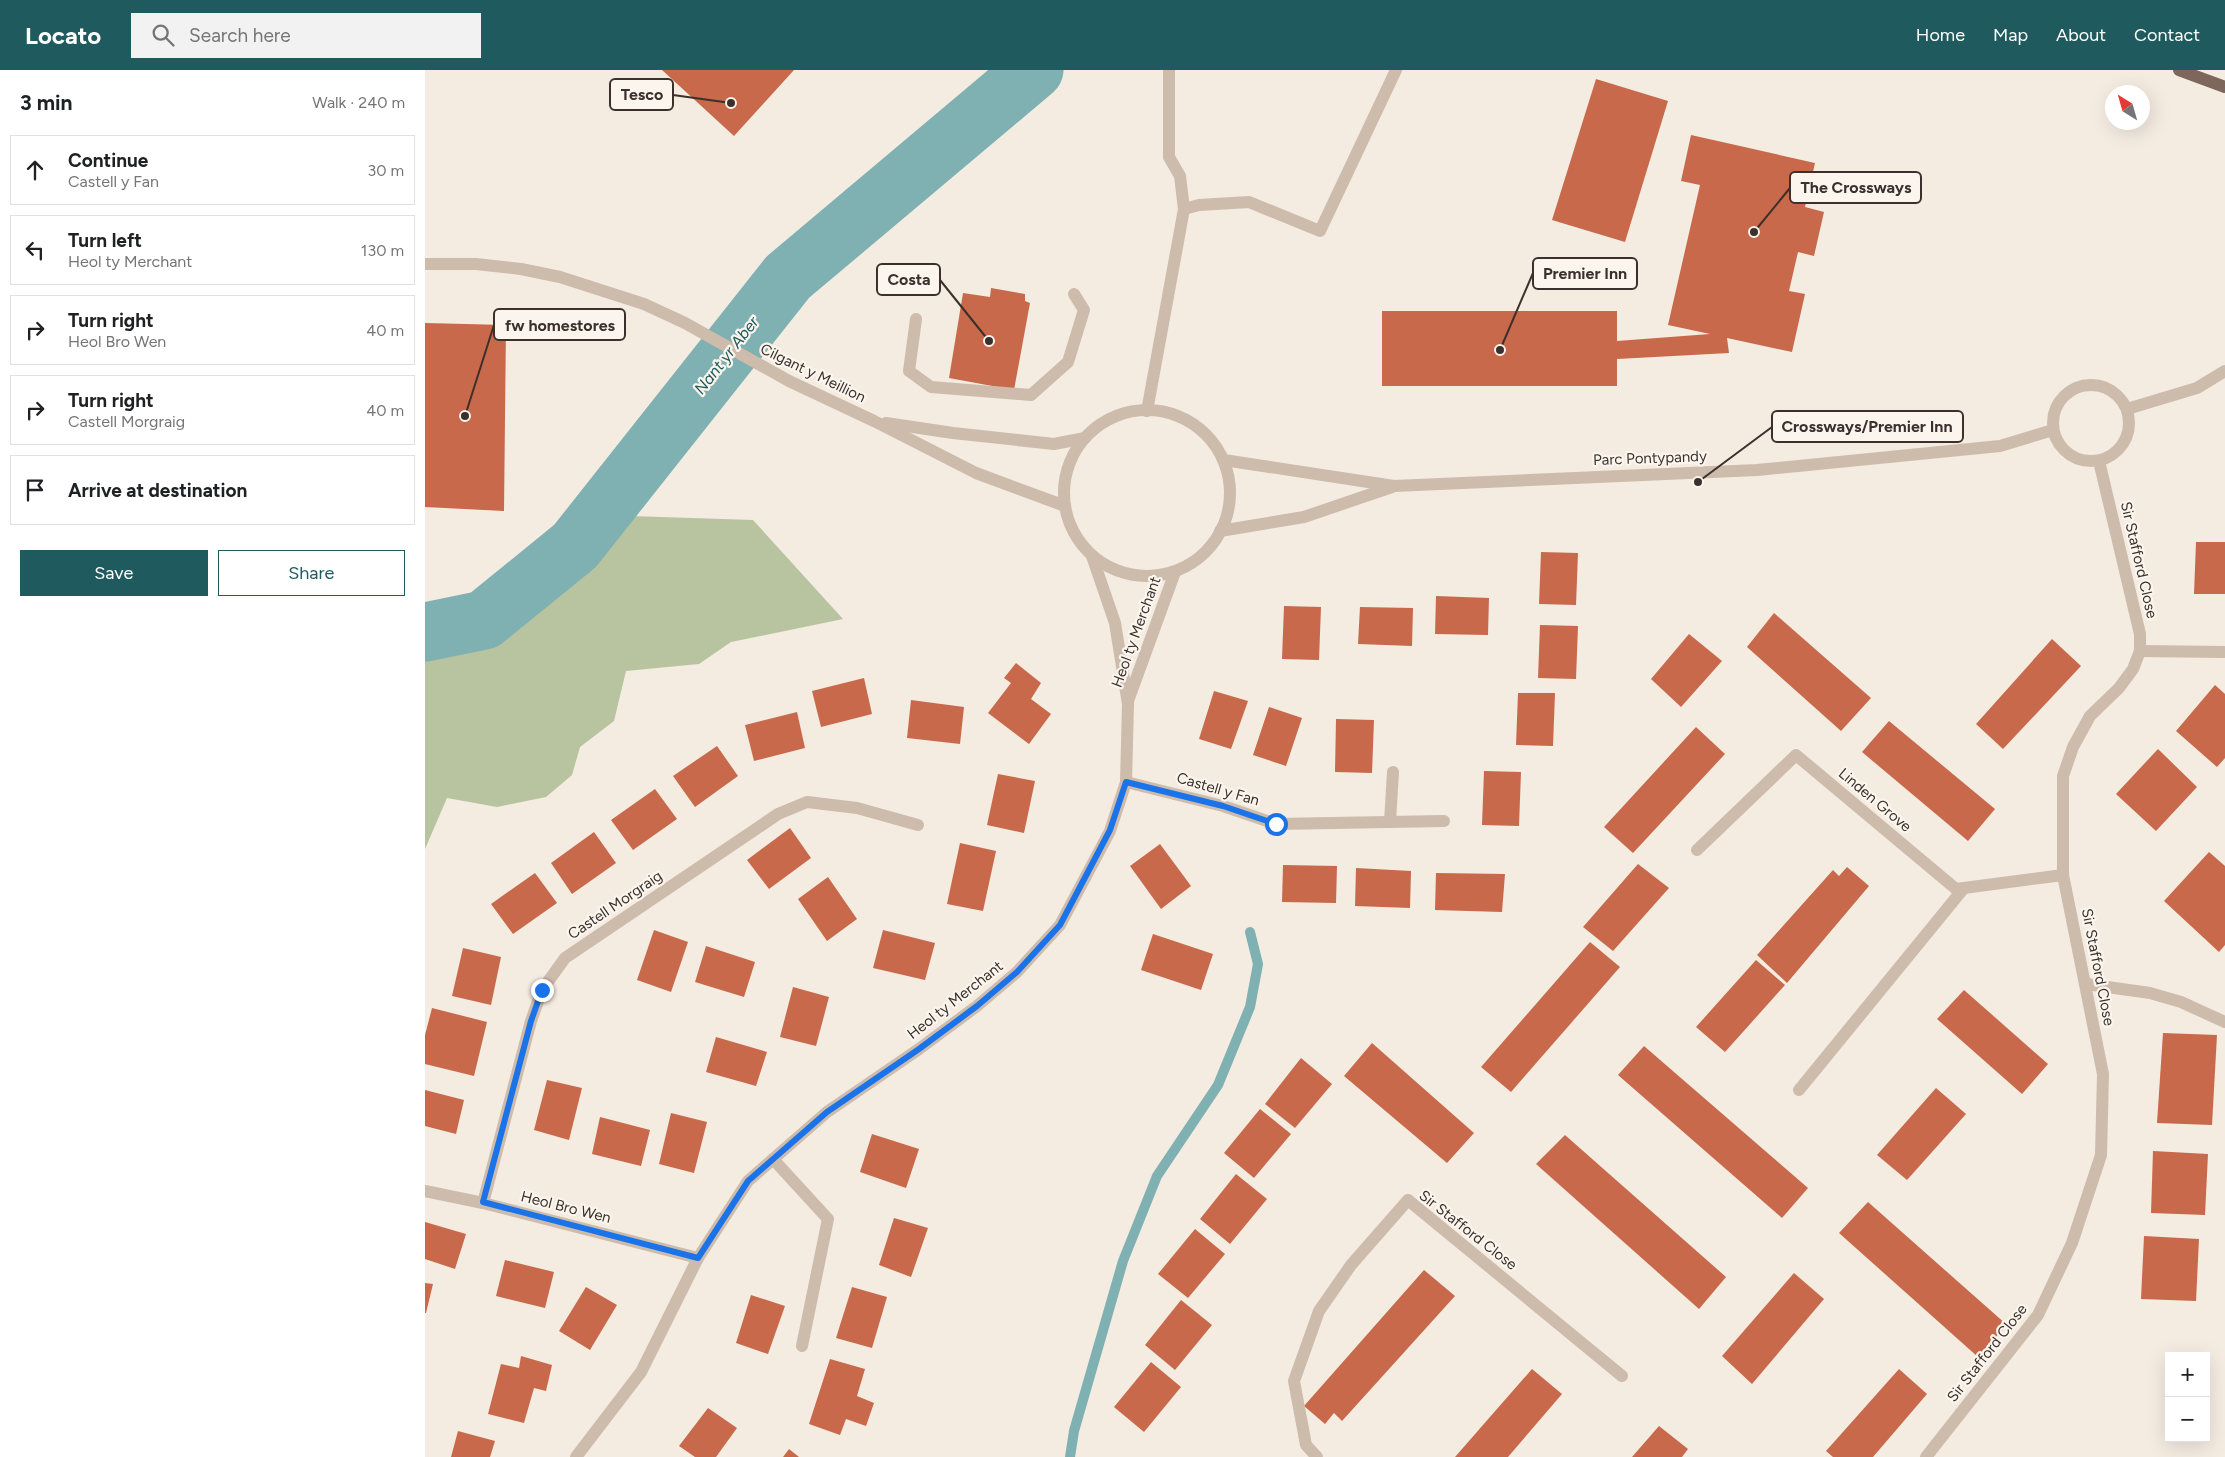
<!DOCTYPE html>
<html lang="en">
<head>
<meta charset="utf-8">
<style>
	body { margin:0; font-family:Figtree,sans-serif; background:#f2f2f2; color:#202124 }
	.controls { position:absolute; right:15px; bottom:15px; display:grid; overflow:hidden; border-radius:0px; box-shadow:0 5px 20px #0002 }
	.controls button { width:45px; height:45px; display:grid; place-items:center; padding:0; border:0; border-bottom:1px solid #e0e0e0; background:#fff; color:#202124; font:25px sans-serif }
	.compass { position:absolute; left:1680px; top:15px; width:45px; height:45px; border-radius:50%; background:#fff; box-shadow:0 5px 20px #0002; rotate:323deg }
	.stop { position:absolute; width:15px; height:15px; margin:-11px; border:4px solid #1a73e8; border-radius:50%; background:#fff }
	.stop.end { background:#1a73e8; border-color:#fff; box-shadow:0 1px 5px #0008 }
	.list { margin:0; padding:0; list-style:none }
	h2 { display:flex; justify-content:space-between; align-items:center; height:65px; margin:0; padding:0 20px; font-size:21px }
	h2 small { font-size:16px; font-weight:400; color:#757577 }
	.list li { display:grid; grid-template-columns:32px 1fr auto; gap:15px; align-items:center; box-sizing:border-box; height:70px; margin:0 10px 10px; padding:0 10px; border:1px solid #e0e0e0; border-radius:0px }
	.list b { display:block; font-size:19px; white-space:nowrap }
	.list p { margin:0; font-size:16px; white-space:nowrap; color:#757577 }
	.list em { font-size:16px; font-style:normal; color:#757577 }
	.actions { display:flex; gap:10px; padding:15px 20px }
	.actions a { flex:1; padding:11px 0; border:1px solid #1f5a5e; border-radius:0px; text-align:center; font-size:18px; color:#1f5a5e }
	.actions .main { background:#1f5a5e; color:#fff }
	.icon { flex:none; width:28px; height:28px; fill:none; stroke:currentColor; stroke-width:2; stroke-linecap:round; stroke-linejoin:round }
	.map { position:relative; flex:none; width:1800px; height:1387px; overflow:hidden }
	header { display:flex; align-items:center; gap:30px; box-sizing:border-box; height:70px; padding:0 25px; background:#1f5a5e; color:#fff }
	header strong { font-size:24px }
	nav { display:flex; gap:28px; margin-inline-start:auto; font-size:18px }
	.search { width:350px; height:45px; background:#f2f2f2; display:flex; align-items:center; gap:12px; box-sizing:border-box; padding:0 18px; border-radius:0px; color:#757577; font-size:19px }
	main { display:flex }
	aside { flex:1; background:#fff }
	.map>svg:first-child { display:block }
	.green { fill:#b8c4a0 }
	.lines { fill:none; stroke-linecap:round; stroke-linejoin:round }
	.stream { stroke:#7fb0b2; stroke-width:10 }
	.river { stroke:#7fb0b2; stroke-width:59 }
	.building { fill:#c8694b }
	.service { stroke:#cdbbac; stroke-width:12 }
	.minor { stroke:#cdbbac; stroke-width:12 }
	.primary { stroke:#7d675c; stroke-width:12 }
	.route { stroke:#1a73e8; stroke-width:6 }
	.labels { text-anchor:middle; stroke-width:4.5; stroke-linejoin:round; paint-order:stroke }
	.street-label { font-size:15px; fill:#3b302b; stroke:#fbf5ee }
	.water-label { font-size:16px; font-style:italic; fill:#1f5a5e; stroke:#fbf5ee }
	.leader { fill:none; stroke:#3b302b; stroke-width:2 }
	.callout-dot { fill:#3b302b; stroke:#fbf5ee; stroke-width:2 }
	.callout { fill:#fbf5ee; stroke:#3b302b; stroke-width:2 }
	.callout-label { font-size:16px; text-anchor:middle; font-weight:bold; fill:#3b302b }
</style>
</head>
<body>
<header>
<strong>Locato</strong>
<div class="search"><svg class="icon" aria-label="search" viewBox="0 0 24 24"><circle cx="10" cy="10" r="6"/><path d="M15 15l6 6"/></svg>Search here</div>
<nav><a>Home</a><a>Map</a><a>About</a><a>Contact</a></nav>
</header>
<main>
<aside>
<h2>3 min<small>Walk · 240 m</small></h2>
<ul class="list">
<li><svg class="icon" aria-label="ahead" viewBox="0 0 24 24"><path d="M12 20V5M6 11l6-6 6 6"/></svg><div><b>Continue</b><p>Castell y Fan</p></div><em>30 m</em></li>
<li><svg class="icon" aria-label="left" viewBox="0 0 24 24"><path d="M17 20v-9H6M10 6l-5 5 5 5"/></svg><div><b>Turn left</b><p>Heol ty Merchant</p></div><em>130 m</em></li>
<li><svg class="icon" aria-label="right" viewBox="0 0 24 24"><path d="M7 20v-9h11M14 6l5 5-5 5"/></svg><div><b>Turn right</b><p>Heol Bro Wen</p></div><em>40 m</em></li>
<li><svg class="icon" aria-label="right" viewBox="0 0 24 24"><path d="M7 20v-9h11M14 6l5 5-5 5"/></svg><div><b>Turn right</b><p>Castell Morgraig</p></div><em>40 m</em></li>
<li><svg class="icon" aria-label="arrive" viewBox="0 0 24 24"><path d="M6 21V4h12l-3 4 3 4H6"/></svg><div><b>Arrive at destination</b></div></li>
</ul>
<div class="actions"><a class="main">Save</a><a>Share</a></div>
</aside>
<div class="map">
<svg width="1800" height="1387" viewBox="0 0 1800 1387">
	<rect width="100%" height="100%" fill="#f4ebe1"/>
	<!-- green -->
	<polygon class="green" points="175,445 328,450 418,549 306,572 274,594 201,601 189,651 155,677 147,705 121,727 72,737 22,728 0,779 0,562 59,550 150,476"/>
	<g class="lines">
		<!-- stream -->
		<polyline class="stream" points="645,1387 649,1361 698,1191 732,1106 793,1015 825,937 833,894 825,862"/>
		<!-- river -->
		<polyline class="river" points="0,562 59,550 150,476 363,207 609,0"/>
	</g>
	<!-- building -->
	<g class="building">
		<polygon points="237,0 369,0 309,66"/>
		<polygon points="1171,9 1243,31 1200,172 1127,150"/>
		<polygon points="1266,65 1390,93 1380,137 1399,142 1389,186 1373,182 1364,221 1380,224 1367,282 1302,268 1304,283 1192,289 1192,316 957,316 957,241 1192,241 1192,271 1285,264 1243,255 1275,115 1256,111"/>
		<polygon points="566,218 600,224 600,231 605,233 589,320 524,308 538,223 565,227"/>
		<polygon points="0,253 81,255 79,441 0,437"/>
		<polygon points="1771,472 1800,472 1800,524 1769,524"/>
		<polygon points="1116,482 1153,483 1151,535 1114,534"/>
		<polygon points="1011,526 1064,528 1063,565 1010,564"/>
		<polygon points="859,536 896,537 894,590 857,589"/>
		<polygon points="935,537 988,538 987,576 933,574"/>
		<polygon points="1349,543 1446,628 1416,661 1322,577"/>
		<polygon points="1115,555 1153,556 1151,609 1113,608"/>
		<polygon points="1264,564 1297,591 1256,637 1226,609"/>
		<polygon points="1627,569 1656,596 1578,679 1551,654"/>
		<polygon points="591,593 616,613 606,629 626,644 604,674 563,643 586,613 579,608"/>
		<polygon points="439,608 447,644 396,657 387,621"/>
		<polygon points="1790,615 1800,624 1800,688 1792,697 1751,661"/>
		<polygon points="789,621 823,631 806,679 774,669"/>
		<polygon points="1093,623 1130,623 1128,676 1091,675"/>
		<polygon points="486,630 539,637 535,674 482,668"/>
		<polygon points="844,637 877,648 861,696 828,685"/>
		<polygon points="372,642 380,678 329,691 320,655"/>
		<polygon points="911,649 949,650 947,703 910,702"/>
		<polygon points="1464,651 1570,739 1543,771 1437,682"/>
		<polygon points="1271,657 1300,684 1208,783 1179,757"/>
		<polygon points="292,676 313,706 270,737 248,706"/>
		<polygon points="1733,679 1772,717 1731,761 1691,724"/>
		<polygon points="1059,701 1096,702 1094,756 1057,755"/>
		<polygon points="573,704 610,711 599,763 562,755"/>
		<polygon points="230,719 252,749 208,780 186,750"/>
		<polygon points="365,758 386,788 344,819 322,790"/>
		<polygon points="169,762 191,793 147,824 126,793"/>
		<polygon points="535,773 571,781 558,841 522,834"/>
		<polygon points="735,774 766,816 736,839 705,796"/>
		<polygon points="1784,782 1800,796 1800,875 1794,882 1739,831"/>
		<polygon points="1213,794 1244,818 1188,881 1158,857"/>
		<polygon points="858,795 912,796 911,833 857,832"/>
		<polygon points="1422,797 1444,816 1362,913 1332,885 1408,800 1414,806"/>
		<polygon points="931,798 986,801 985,838 930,836"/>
		<polygon points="110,803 132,833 88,864 66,834"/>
		<polygon points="1011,803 1080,804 1077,842 1010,840"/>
		<polygon points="403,807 432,849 402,871 373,829"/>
		<polygon points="229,860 263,872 246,922 212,910"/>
		<polygon points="458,860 510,873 500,910 448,898"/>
		<polygon points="728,864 788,884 776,920 716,900"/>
		<polygon points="1165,872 1195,897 1086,1022 1056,997"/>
		<polygon points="281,876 330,892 319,927 270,912"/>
		<polygon points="38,878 76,887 66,935 27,926"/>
		<polygon points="1331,890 1360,915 1300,982 1271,957"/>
		<polygon points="368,917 404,927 391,976 355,967"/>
		<polygon points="1539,920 1623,994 1597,1024 1512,949"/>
		<polygon points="7,938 62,952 49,1006 0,994 0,965"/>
		<polygon points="1738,963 1792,965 1787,1055 1732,1053"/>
		<polygon points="291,967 342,982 331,1016 281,1002"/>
		<polygon points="947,973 1049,1063 1022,1093 919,1006"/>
		<polygon points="1219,976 1383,1118 1357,1148 1193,1005"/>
		<polygon points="876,988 907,1014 870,1058 840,1034"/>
		<polygon points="122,1010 157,1018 144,1070 109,1060"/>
		<polygon points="1511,1018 1541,1044 1482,1110 1452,1085"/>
		<polygon points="0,1020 39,1030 31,1064 0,1056"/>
		<polygon points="835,1039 866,1064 829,1108 799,1083"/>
		<polygon points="246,1043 282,1052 269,1103 234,1094"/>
		<polygon points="175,1047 225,1060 216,1096 167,1084"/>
		<polygon points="447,1064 494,1079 481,1118 435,1102"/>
		<polygon points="1140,1065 1301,1207 1274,1239 1111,1094"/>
		<polygon points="1728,1081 1783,1084 1780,1145 1726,1143"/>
		<polygon points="811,1104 842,1129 805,1174 775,1149"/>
		<polygon points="1443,1132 1582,1255 1553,1287 1414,1163"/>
		<polygon points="469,1148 503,1158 486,1207 454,1195"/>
		<polygon points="0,1152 41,1164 30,1199 0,1189"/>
		<polygon points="770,1159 800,1184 763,1228 733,1204"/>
		<polygon points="1719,1166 1774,1169 1771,1231 1716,1229"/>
		<polygon points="80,1190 129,1202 120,1238 71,1226"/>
		<polygon points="999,1200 1030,1226 917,1351 909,1343 900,1354 879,1336"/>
		<polygon points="1369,1203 1399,1229 1327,1314 1297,1286"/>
		<polygon points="0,1213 8,1214 1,1243 0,1243"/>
		<polygon points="161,1217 192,1235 165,1280 134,1261"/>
		<polygon points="427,1217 462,1227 447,1278 411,1268"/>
		<polygon points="326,1225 360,1236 343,1284 311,1273"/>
		<polygon points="756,1230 787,1255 750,1300 720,1275"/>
		<polygon points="96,1286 127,1295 121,1321 109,1318 99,1353 63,1344 76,1294 94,1298"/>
		<polygon points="405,1289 440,1299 432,1326 449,1333 441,1356 421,1349 415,1365 384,1354"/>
		<polygon points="726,1292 756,1317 719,1362 689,1337"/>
		<polygon points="1107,1299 1137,1324 1083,1387 1030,1387"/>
		<polygon points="1474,1299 1502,1324 1448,1387 1408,1387 1401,1381"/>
		<polygon points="283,1338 312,1358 291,1387 270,1387 254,1376"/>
		<polygon points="1234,1356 1263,1379 1257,1387 1207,1387"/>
		<polygon points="33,1361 70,1371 65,1387 26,1387"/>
		<polygon points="364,1379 374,1387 358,1387"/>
	</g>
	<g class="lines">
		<!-- service -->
		<g class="service">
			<polyline points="759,139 774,135 824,132 895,161 971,0"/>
			<polyline points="491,249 484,301 506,317 606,325 643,292 659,240 649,224"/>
			<polyline points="722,341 759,139 755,106 744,87 744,0"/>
			<polyline points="1374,1020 1539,818"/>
		</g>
		<!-- minor -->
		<g class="minor">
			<polyline points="0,194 51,194 96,199 135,207 219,234 260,253 364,311 449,351 551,403 640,436"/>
			<circle cx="1666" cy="353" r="38"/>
			<polyline points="1702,339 1772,318 1800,301"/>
			<circle cx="722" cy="423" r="83"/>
			<polyline points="461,353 528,363 629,374 660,368"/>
			<polyline points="799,390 969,416 1332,400 1575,376 1628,360"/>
			<polyline points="795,461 879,447 967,417"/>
			<polyline points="1715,581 1800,582"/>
			<polyline points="703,631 750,502"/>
			<polyline points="701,712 798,736 851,754 1019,751"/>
			<polyline points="965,752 968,702"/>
			<polyline points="1272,780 1371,685 1531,819 1638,805"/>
			<polyline points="1661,914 1725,923 1756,932 1800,952"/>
			<polyline points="348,1089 403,1149 377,1276"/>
			<polyline points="0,1121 58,1133 273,1188"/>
			<polyline points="58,1133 106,951 117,920 140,888 328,761 353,744 382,732 432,738 493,755"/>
			<polyline points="151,1387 216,1302 273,1188 323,1111 402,1042 494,979 552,936 592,902 635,855 685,761 701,712 703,634 690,553 667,486"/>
			<polyline points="892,1387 881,1375 869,1311 894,1241 926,1195 983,1130 1197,1306"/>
			<polyline points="1501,1387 1613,1245 1647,1173 1676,1085 1678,1004 1638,805 1638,706 1648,677 1665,646 1694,618 1708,599 1715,581 1715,564 1674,391"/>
		</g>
		<!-- primary -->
		<polyline class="primary" points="1754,0 1800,17"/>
	</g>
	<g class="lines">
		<!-- route -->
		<polyline class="route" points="117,920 106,951 58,1132 273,1188 323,1111 402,1042 494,979 552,936 592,902 635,855 685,760 701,712 798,736 851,754"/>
	</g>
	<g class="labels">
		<!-- street labels -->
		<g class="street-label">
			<text transform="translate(388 303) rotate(26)" y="5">Cilgant y Meillion</text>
			<text transform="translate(1225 388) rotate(-2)" y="5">Parc Pontypandy</text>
			<text transform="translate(1714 490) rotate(77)" y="5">Sir Stafford Close</text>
			<text transform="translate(711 562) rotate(-70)" y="5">Heol ty Merchant</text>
			<text transform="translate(793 719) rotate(16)" y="5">Castell y Fan</text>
			<text transform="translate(1450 730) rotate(40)" y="5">Linden Grove</text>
			<text transform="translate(190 835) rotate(-34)" y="5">Castell Morgraig</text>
			<text transform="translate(1673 897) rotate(79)" y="5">Sir Stafford Close</text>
			<text transform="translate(530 930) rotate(-38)" y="5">Heol ty Merchant</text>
			<text transform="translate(141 1137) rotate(14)" y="5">Heol Bro Wen</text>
			<text transform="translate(1043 1160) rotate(38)" y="5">Sir Stafford Close</text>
			<text transform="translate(1562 1283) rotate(-52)" y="5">Sir Stafford Close</text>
		</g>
		<!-- water labels -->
		<g class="water-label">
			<text transform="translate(301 285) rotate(-52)" y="6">Nant yr Aber</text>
		</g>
	</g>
	<!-- callouts -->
	<path class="leader" d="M306 33L248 25M1329 162L1365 118M1075 280L1108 203M564 271L515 210M40 346L69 255M1273 412L1347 357"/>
	<g class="callout-dot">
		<circle cx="306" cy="33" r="5"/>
		<circle cx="1329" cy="162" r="5"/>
		<circle cx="1075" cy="280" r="5"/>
		<circle cx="564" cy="271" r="5"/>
		<circle cx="40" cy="346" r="5"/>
		<circle cx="1273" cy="412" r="5"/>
	</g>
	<g class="callout">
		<rect x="185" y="9" width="63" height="31" rx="5"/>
		<rect x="1365" y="102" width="131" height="31" rx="5"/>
		<rect x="1108" y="188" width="104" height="31" rx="5"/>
		<rect x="452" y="194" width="63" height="31" rx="5"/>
		<rect x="69" y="239" width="131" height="31" rx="5"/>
		<rect x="1347" y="341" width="191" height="31" rx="5"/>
	</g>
	<g class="callout-label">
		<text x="217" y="30">Tesco</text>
		<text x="1431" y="123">The Crossways</text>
		<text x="1160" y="209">Premier Inn</text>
		<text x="484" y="215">Costa</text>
		<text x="135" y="261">fw homestores</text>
		<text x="1442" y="362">Crossways/Premier Inn</text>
	</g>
</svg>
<div class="controls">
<button>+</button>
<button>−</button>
</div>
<svg class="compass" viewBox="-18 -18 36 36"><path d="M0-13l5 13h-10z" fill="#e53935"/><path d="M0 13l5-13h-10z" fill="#757577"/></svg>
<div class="stop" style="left:851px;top:754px"></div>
<div class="stop end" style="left:117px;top:920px"></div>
</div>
</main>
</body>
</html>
